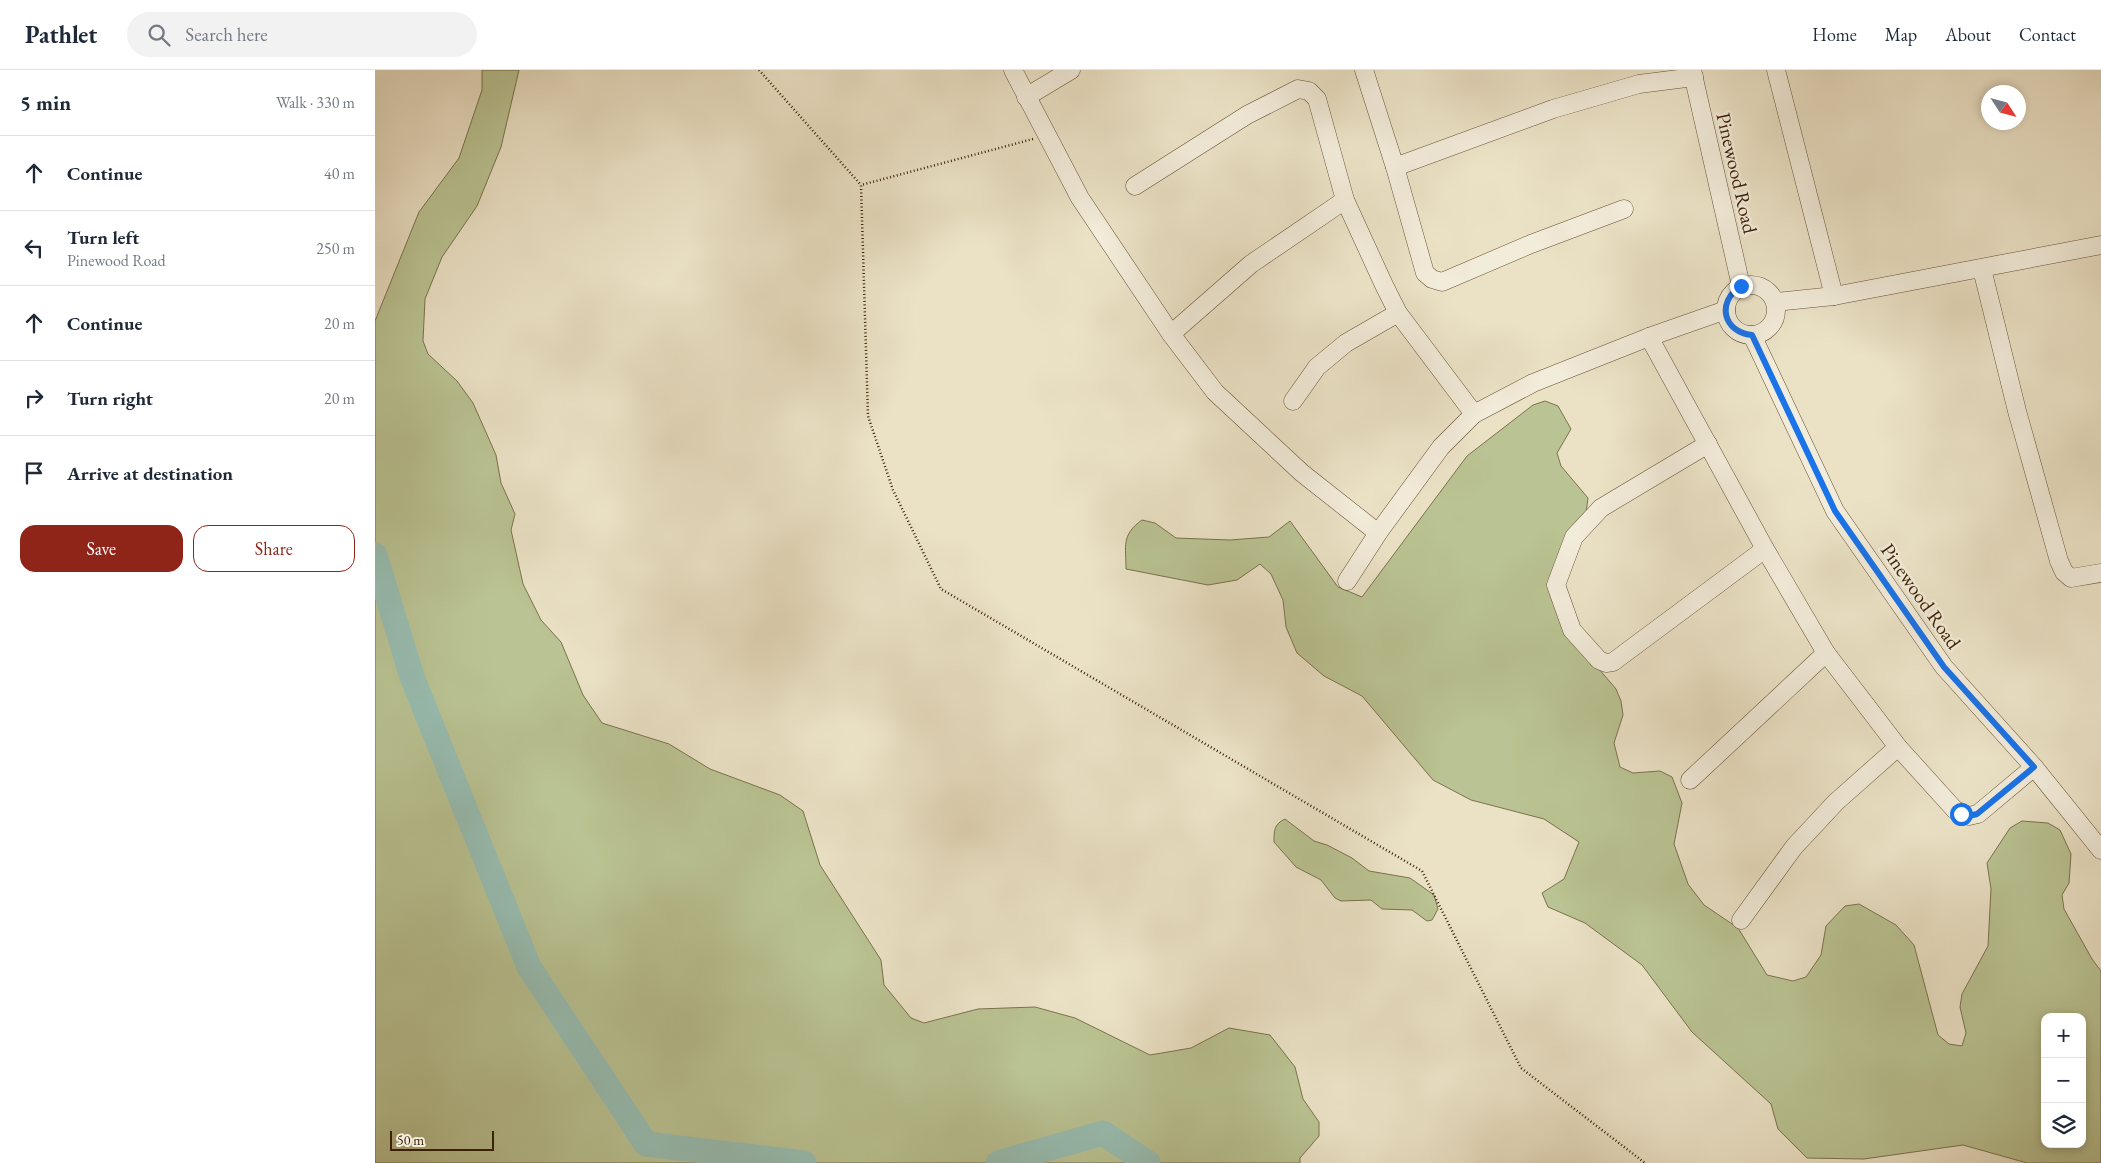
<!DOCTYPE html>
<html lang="en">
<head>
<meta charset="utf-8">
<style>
	body { margin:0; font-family:"EB Garamond",serif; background:#f2f2f3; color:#1f2937 }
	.controls { position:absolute; right:15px; bottom:15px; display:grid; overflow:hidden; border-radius:10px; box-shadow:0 2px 8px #0003 }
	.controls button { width:45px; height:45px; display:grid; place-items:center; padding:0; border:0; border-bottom:1px solid #e0e1e3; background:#fff; color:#1f2937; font:25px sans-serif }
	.compass { position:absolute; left:1606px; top:15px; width:45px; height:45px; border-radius:50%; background:#fff; box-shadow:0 2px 8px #0003; rotate:126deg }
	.scale { position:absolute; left:15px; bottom:12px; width:104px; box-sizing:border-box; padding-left:5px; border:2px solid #3c2106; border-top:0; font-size:14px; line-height:18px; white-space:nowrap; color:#3c2106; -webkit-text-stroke:4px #f2ecda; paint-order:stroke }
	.stop { position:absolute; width:15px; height:15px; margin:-11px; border:4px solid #1a73e8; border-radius:50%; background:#fff }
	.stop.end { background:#1a73e8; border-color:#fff; box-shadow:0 1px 5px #0008 }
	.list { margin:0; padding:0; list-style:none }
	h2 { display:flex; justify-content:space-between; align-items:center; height:65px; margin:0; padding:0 20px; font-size:21px }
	h2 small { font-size:16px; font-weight:400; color:#747a83 }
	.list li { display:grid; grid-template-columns:32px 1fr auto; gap:15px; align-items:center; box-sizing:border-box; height:75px; padding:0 20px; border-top:1px solid #e0e1e3 }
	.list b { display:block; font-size:19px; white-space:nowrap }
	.list p { margin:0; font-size:16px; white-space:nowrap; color:#747a83 }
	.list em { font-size:16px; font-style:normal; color:#747a83 }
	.actions { display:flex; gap:10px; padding:15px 20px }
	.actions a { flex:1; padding:11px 0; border:1px solid #8f2418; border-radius:15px; text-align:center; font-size:18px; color:#8f2418 }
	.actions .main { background:#8f2418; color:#fff }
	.icon { flex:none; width:28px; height:28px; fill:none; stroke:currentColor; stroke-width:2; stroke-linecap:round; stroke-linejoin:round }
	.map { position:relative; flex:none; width:1726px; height:1093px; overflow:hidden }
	header { display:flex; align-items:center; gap:30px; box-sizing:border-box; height:70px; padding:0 25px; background:#fff; border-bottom:1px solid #e0e1e3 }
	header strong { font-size:24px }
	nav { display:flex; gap:28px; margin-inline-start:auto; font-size:18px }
	.search { width:350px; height:45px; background:#f2f2f3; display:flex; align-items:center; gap:12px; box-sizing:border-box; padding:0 18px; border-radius:28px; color:#747a83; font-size:19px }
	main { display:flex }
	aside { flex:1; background:#fff }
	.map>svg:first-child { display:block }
	.green { fill:#bac393; stroke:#7b724c; fill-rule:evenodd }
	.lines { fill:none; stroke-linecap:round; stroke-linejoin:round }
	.river { stroke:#98beb2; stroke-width:25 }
	.minor-casing { stroke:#685136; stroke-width:19 }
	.path { stroke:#3c2106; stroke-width:2.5; stroke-dasharray:1 2.5; stroke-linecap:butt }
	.minor { stroke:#f2ecda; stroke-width:18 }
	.route { stroke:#1a73e8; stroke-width:6 }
	.labels { text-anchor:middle; stroke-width:5; stroke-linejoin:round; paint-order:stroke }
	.street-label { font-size:20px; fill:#3c2106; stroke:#f2ecda }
</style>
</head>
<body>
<header>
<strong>Pathlet</strong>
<div class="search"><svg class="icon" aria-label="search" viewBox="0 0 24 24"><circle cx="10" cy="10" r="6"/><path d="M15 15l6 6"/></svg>Search here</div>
<nav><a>Home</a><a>Map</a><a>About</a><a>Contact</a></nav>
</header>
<main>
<aside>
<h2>5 min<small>Walk · 330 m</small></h2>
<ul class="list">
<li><svg class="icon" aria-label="ahead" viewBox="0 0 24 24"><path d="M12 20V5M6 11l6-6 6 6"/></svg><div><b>Continue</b></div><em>40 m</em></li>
<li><svg class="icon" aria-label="left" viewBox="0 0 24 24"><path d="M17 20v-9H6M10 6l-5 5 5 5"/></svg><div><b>Turn left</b><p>Pinewood Road</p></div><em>250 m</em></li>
<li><svg class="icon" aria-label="ahead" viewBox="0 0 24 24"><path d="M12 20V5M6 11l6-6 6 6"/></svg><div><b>Continue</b></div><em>20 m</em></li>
<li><svg class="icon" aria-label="right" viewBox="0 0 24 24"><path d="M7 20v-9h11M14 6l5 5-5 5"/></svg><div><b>Turn right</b></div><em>20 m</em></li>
<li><svg class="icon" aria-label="arrive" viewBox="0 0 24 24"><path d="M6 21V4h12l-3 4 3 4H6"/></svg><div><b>Arrive at destination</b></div></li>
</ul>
<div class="actions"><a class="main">Save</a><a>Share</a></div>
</aside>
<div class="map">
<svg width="1726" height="1093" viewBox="0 0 1726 1093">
	<rect width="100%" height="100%" fill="#ebe2c6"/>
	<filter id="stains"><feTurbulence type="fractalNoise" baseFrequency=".004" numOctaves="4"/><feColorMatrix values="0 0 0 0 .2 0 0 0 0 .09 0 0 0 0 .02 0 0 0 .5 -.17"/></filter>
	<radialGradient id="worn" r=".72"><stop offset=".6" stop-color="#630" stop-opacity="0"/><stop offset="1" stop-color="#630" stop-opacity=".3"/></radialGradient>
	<!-- green -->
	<g class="green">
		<polygon points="107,0 144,0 126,77 102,136 67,187 50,229 48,271 53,284 82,311 98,333 121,385 126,413 140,444 136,460 148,514 166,550 186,572 208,625 227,653 294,674 335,699 405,725 428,741 445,795 506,890 509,915 536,948 549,953 603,939 660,937 700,948 775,985 816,978 854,958 895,965 920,997 928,1029 944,1052 944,1066 925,1088 925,1093 0,1093 0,251 44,142 84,88 107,20"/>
		<path d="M1170 331 1183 336 1196 359 1182 383 1186 396 1213 428 1210 451 1187 487 1195 565 1241 619 1246 631 1248 645 1239 673 1245 697 1258 703 1285 701 1297 707 1307 733 1299 774 1313 814 1329 835 1363 858 1392 905 1418 911 1431 907 1446 885 1451 856 1470 836 1484 834 1521 855 1539 875 1563 965 1574 974 1587 976 1591 963 1585 937 1587 924 1613 876 1616 819 1612 793 1635 758 1647 751 1673 753 1685 760 1696 784 1694 813 1687 825 1689 839 1717 889 1726 901V1093H1652L1588 1075 1489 1089 1432 1088 1403 1059 1396 1034 1317 962 1267 895 1210 853 1173 837 1167 823 1189 809 1204 772 1169 749 1096 730 1058 710 987 626 949 606 922 583 911 557 908 530 896 504 885 494 862 510 833 515 751 499C751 476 746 465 767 450L780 453 801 468 855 470 894 467 915 451 963 517 987 527 1092 386 1158 335ZM1670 947H1707V1074H1670Z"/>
		<path d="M910 749 939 771 952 775 977 788 994 801 1035 808 1059 825 1063 839 1057 850 1052 851 1037 840 1007 839 996 830 966 831 960 828 946 810 921 797 899 772C899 761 899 754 910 749Z"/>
	</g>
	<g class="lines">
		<!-- river -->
		<g class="river">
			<polyline points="0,485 37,607 154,897 271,1074 429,1093"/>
			<polyline points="623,1093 728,1063 773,1093"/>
		</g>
		<!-- minor casing -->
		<g class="minor-casing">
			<g id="minor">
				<polyline points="638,0 705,128 796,264 840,322 927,403 1003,463"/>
				<polyline points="989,0 1020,97 1050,203 1057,209 1067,212 1156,174 1249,139"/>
				<polyline points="1317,0 1366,216"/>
				<polyline points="1401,0 1459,226"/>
				<polyline points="651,27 696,0"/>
				<polyline points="1020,97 1178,39 1264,14 1319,7"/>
				<polyline points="760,116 872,45 923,19 934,21 942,29 970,130 1009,215 1023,243 1099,344"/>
				<polyline points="1607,199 1642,341 1684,491 1689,502 1696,508 1726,503"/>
				<circle cx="1376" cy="240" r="25"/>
				<polyline points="1400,232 1459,226 1726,175"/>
				<polyline points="796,264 876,194 970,130"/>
				<polyline points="1377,265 1460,441 1569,597 1659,697 1726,780"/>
				<polyline points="1274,267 1390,479 1451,583 1523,677 1580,740 1594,746 1603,744 1659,697"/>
				<polyline points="918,331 942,297 971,273 1023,243"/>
				<polyline points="1333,374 1226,438 1199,467 1181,515 1197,560 1224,590 1231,593 1238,592 1390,479"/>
				<polyline points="972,511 1003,463 1066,377 1099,344 1158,313 1274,267 1351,240"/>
				<polyline points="1315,710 1451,583"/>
				<polyline points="1366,850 1419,777 1461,732 1523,677"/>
			</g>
		</g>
		<!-- path -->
		<g class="path">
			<polyline points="384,0 486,115"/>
			<polyline points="658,69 486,115 493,346 518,420 566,519 1047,801 1146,998 1270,1093"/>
		</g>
		<!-- minor -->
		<use href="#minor" class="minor"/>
	</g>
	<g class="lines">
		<!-- route -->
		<path class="route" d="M1366 216C1341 232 1348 262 1377 265L1460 441 1569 597 1659 697 1602 744 1594 746 1586 744"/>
	</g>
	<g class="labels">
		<!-- street labels -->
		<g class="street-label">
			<text transform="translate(1362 103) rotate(77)" y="7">Pinewood Road</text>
			<text transform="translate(1546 526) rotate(55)" y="7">Pinewood Road</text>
		</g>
	</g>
	<rect width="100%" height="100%" filter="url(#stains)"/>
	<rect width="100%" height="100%" fill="url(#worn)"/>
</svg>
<div class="controls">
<button>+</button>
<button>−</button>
<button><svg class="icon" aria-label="layers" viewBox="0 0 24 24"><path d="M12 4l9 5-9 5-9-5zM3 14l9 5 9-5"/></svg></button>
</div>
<svg class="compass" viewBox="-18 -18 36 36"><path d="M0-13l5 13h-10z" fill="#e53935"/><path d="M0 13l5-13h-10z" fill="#747a83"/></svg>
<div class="scale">50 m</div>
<div class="stop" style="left:1586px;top:744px"></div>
<div class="stop end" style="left:1366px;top:216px"></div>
</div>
</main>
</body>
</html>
